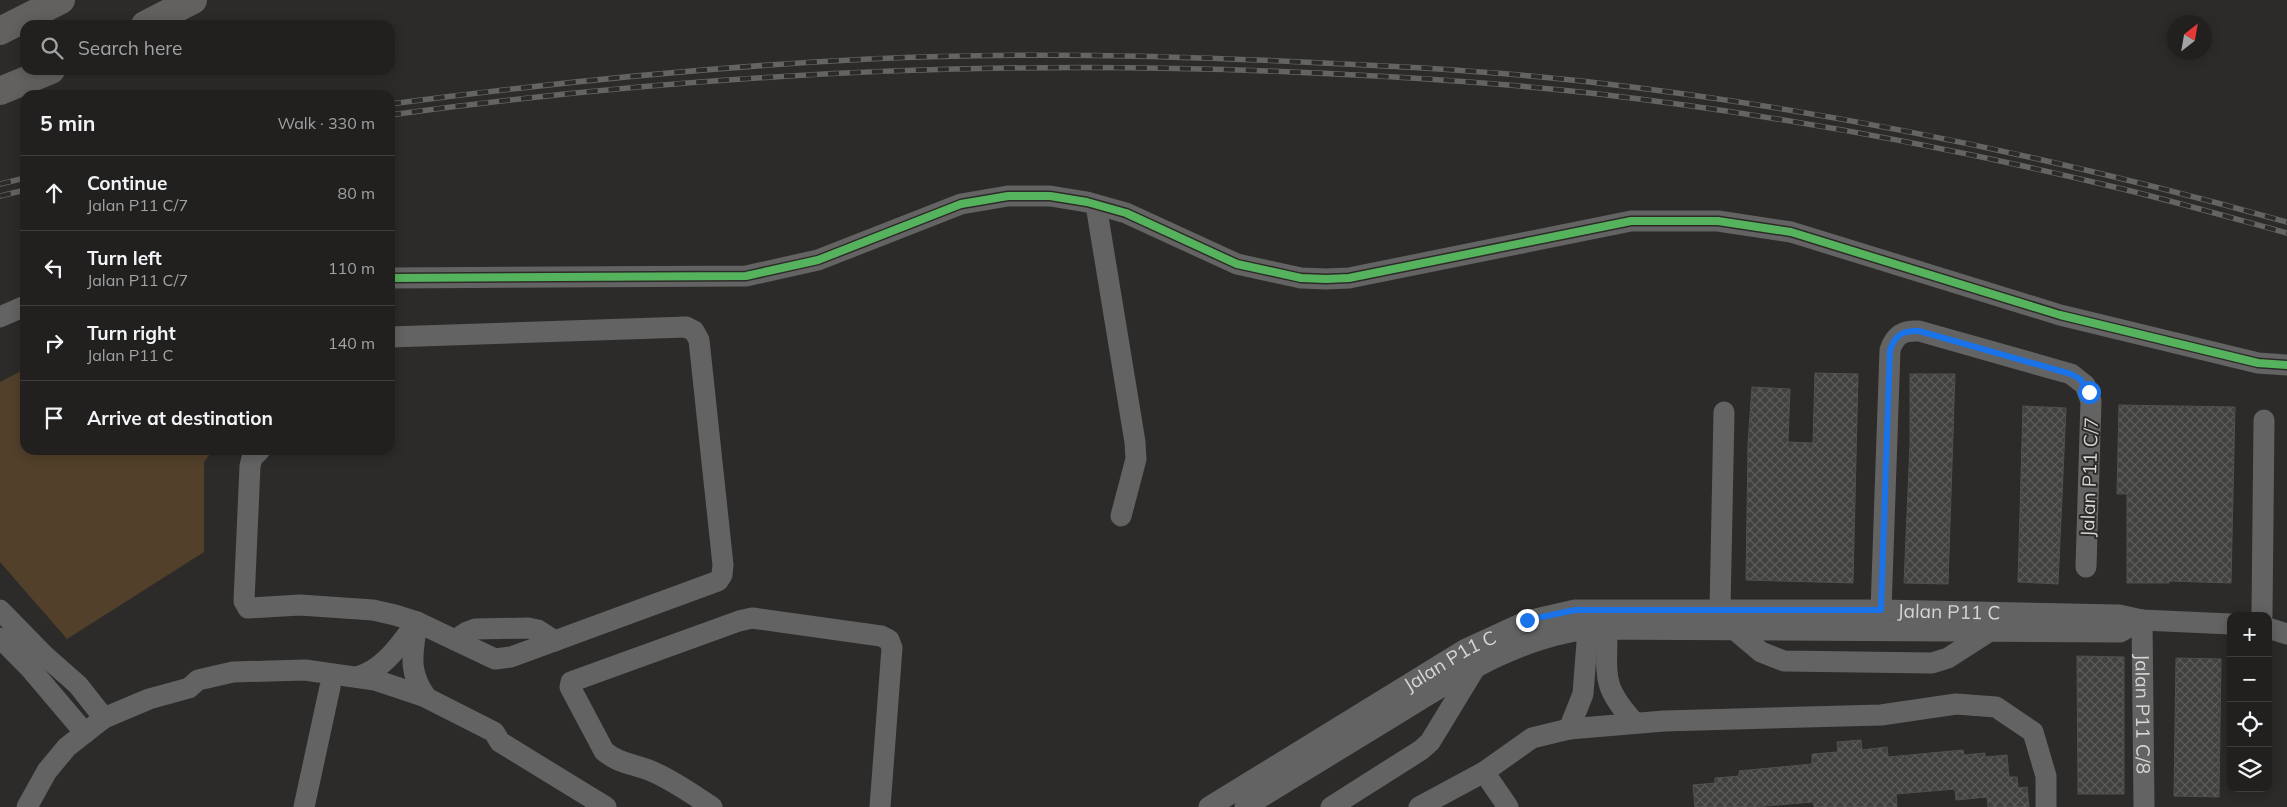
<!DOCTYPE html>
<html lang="en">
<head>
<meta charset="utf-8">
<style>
	body { margin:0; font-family:Mulish,sans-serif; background:#2d2d2c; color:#f1f3f6 }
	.controls { position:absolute; right:15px; bottom:15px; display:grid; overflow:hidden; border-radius:10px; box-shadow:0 2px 12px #0003 }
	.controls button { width:45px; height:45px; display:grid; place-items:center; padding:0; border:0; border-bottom:1px solid #3e3e3d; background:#21201f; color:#f1f3f6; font:25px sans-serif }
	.compass { position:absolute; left:2167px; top:15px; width:45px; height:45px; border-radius:50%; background:#21201f; box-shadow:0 2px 12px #0003; rotate:31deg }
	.stop { position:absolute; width:15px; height:15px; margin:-11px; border:4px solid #1a73e8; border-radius:50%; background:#fff }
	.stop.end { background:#1a73e8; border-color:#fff; box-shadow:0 1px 5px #0008 }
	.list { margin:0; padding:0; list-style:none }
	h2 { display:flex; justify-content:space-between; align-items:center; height:65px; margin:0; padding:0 20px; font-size:21px }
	h2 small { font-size:16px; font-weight:400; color:#a2a3a4 }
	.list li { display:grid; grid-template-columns:32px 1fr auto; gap:15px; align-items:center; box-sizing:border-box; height:75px; padding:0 20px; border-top:1px solid #3e3e3d }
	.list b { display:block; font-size:19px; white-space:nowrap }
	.list p { margin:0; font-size:16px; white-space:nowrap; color:#a2a3a4 }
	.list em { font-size:16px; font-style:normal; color:#a2a3a4 }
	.icon { flex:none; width:28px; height:28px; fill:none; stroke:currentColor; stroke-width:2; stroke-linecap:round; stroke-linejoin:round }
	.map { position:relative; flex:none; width:2287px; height:807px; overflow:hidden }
	.search { position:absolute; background:#21201f; box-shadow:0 2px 12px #0003; left:20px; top:20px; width:375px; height:55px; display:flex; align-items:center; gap:12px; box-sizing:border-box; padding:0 18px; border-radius:15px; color:#a2a3a4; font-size:19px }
	.panel { position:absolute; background:#21201f; box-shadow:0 2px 12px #0003; left:20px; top:90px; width:375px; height:365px; border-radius:15px }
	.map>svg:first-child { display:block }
	.pitch { fill:#52402a }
	.building { fill:url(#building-cross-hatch); stroke:#51504f }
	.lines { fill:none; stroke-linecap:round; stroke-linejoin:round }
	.minor { stroke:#636363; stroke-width:21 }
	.highway { stroke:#626160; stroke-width:28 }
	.rail-casing { stroke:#646463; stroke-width:5.5 }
	.rail { stroke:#2d2b28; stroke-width:4; stroke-dasharray:11; stroke-linecap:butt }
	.cycleway-casing { stroke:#2d2b28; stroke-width:11 }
	.cycleway { stroke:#56b35d; stroke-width:8 }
	.route { stroke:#1a73e8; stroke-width:6 }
	.labels { text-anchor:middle; stroke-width:4; stroke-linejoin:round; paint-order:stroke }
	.street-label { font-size:19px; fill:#d6d5d3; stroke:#2d2b28 }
</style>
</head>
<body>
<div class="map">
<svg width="2287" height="807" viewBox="0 0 2287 807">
	<defs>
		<pattern id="building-cross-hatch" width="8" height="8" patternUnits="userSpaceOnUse" patternTransform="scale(1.25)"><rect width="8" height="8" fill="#41413f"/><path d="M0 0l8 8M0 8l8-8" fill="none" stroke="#5c5c5a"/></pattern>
	</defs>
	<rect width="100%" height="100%" fill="#2c2b29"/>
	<!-- pitch -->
	<polygon class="pitch" points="25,369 25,450 213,450 204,462 204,552 67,639 0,562 0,382"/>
	<!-- building -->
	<g class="building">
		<polygon points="1815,373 1858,374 1853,583 1746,580 1748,444 1752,387 1790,389 1788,442 1813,443"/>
		<polygon points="1910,374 1955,374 1948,584 1904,583 1910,445"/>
		<polygon points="2119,405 2235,407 2231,583 2169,581 2169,583 2127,583 2127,494 2117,494"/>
		<polygon points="2023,406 2066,408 2058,584 2018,582"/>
		<polygon points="2077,656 2124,657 2124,794 2078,794"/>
		<polygon points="2176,658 2221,659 2219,797 2174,796"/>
		<polygon points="1861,740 1862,750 1887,747 1888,757 1963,750 1964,755 1985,753 1985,757 2007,755 2009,777 2017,777 2018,788 2027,787 2029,807 1988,807 1987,797 1956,800 1955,789 1896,794 1897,807 1814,807 1813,802 1753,807 1695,807 1693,785 1715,783 1715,778 1739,776 1739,771 1812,764 1812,754 1838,752 1837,742"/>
	</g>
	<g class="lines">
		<!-- minor -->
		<g class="minor">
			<polyline points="1096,205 1135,442 1136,459 1121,516"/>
			<polyline points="390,278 746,276 818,260 961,204 1008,196 1050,196 1087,202 1126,213 1237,264 1301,278 1326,279 1349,278 1631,221 1718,221 1791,232 2060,315 2258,363 2287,365"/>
			<polyline points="0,317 25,306"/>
			<polyline points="260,450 252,458 250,466 244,601 248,608 300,605 373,610 395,615 417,622 495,659 511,657 718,581 722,575 723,565 699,340 694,331 686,327 390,337"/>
			<polyline points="0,610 44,655 78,685 104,718"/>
			<polyline points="1720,610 1724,412"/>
			<path d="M1881 610 1890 350C1895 335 1903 330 1919 331L2071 374 2085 385 2091 401 2086 567"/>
			<polyline points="2262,616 2264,420"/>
			<path id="s1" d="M2142 620 2144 807"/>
			<path d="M417 622C413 653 407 670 426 697"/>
			<polyline points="2268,628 2287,634"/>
			<path d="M1607 630C1607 677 1601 686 1635 723"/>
			<polyline points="1736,631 1761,652 1784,661 1932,663 1948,658 1990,631"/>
			<polyline points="0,638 29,667 85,733"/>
			<polyline points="455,640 467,632 475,629 528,628 538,630 555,641"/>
			<path d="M357 677C385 669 400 644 417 622"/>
			<polyline points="1569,729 1583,694 1588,629"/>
			<polyline points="1484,772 1508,807"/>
			<polyline points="27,807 47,771 67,747 104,718 149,699 189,688 198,680 233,672 305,670 375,680 423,696 494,732 500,742 606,807"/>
			<polyline points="304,807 330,687"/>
			<path d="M712 807C692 794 673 780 651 771 634 764 617 763 604 751L570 687 571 682 576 680 739 621 752 618 881 636 889 640 892 648 880 807"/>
			<path id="s2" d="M1209 807 1466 649 1527 621 1575 610H1881L2119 615 2142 620 2231 624"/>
			<path d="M1245 807C1294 777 1343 747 1392 717 1453 680 1514 638 1588 629L2120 632 2142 620"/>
			<polyline points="1331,807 1421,750 1430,742 1475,668"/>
			<polyline points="1419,807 1484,772 1532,738 1569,729 1664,721 1881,715 1956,704 1996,707 2033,732 2046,776 2046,807"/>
		</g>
		<!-- highway -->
		<g class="highway">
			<polyline points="145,25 193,0"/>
			<polyline points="0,31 61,0"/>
			<polyline points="0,91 51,70"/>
		</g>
		<!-- rail casing -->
		<g class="rail-casing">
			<g id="rail">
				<path d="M390 104C549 83 709 67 869 59 1013 52 1158 55 1302 62 1398 66 1494 71 1590 82 1826 109 2058 158 2287 222"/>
				<path d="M390 115C690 74 990 59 1292 72 1391 76 1491 82 1590 93 1764 113 1939 145 2110 186 2170 200 2228 217 2287 233"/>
				<polyline points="0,184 25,178"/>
				<polyline points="0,196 25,190"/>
			</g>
		</g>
		<!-- rail -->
		<use href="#rail" class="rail"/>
		<!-- cycleway casing -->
		<g class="cycleway-casing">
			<polyline id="cycleway" points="390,278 746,276 818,260 961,204 1008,196 1050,196 1087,202 1126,213 1237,264 1301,278 1326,279 1349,278 1631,221 1718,221 1791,232 2060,315 2258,363 2287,365"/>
		</g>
		<!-- cycleway -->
		<use href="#cycleway" class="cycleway"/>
	</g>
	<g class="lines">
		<!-- route -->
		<path class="route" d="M1527 620 1575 610H1881L1890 350C1895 335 1903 330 1919 331L2071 374 2080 379 2089 392"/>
	</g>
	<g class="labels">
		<!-- street labels -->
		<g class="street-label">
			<text transform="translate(2089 477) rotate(-88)" y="7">Jalan P11 C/7</text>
			<text dy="7" stroke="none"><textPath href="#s2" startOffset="792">Jalan P11 C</textPath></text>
			<text dy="7" stroke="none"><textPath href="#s2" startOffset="282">Jalan P11 C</textPath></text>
			<text dy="7" stroke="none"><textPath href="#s1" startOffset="94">Jalan P11 C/8</textPath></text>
		</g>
	</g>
</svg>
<div class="controls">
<button>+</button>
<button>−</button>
<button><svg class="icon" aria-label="locate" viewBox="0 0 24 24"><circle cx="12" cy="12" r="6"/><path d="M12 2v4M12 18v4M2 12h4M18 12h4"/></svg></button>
<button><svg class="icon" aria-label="layers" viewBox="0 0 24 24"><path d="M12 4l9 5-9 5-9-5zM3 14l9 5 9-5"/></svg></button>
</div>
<svg class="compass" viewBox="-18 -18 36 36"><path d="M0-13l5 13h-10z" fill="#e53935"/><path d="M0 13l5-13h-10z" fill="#a2a3a4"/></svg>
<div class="stop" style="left:2089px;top:392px"></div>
<div class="stop end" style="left:1527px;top:620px"></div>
<div class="search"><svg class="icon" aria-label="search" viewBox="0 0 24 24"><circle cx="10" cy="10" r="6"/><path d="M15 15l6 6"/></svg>Search here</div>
<section class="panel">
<h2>5 min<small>Walk · 330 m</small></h2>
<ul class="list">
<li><svg class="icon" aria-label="ahead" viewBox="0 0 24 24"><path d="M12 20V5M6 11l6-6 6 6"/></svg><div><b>Continue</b><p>Jalan P11 C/7</p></div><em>80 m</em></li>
<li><svg class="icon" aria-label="left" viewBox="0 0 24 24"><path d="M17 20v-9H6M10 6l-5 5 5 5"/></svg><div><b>Turn left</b><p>Jalan P11 C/7</p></div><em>110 m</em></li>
<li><svg class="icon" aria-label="right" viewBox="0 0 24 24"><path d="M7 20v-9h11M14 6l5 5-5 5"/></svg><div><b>Turn right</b><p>Jalan P11 C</p></div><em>140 m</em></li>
<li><svg class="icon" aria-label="arrive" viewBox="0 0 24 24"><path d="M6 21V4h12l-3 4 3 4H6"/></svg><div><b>Arrive at destination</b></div></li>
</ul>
</section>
</div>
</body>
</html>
